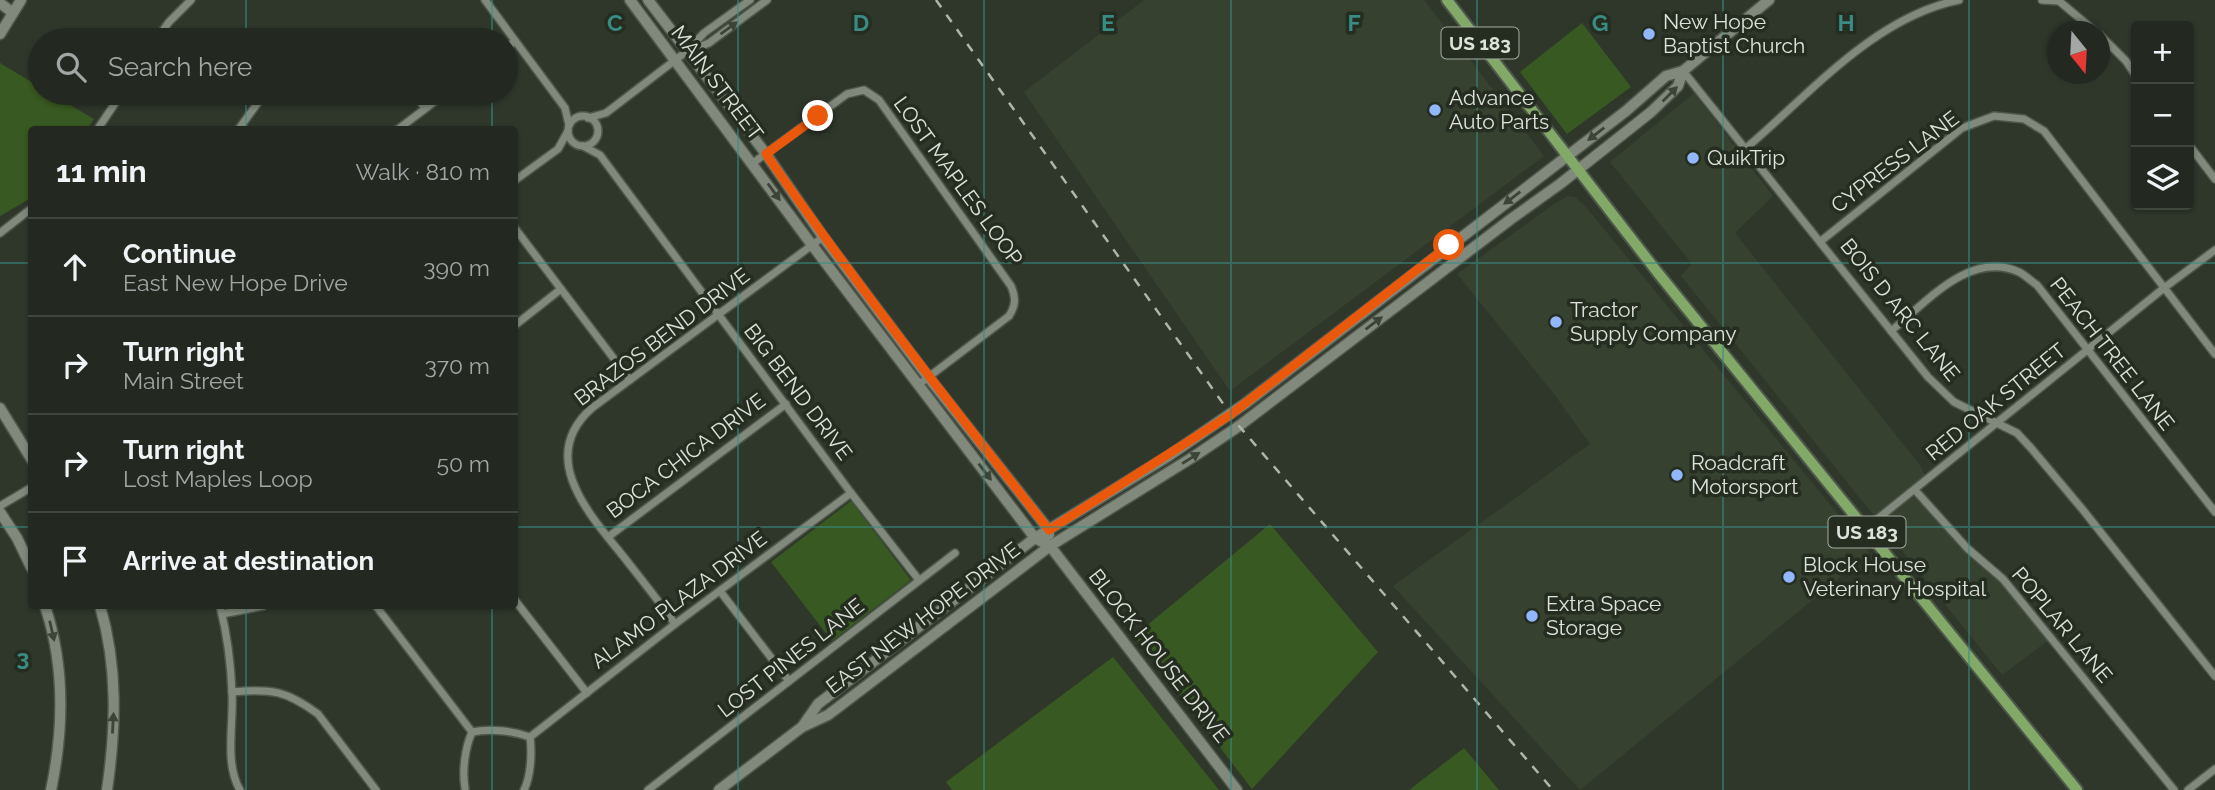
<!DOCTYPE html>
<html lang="en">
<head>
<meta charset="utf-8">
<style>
	body { margin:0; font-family:Raleway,sans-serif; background:#2b3129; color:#f1f3f6 }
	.controls { position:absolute; right:21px; top:21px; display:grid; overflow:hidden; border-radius:7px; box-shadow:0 2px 5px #0004 }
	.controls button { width:63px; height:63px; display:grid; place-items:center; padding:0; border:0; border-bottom:2px solid #40453e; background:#232920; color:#f1f3f6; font:35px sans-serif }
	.compass { position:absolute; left:2047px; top:21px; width:63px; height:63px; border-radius:50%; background:#232920; box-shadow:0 2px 5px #0004; rotate:162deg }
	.stop { position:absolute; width:21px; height:21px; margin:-16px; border:5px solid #ea580c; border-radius:50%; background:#fff }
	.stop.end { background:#ea580c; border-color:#fff; box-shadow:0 2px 7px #0008 }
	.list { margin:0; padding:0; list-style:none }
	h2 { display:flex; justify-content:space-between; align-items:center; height:91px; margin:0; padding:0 28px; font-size:30px }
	h2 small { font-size:23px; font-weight:400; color:#a3a6a5 }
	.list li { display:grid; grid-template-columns:46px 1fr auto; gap:21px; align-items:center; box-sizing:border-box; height:98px; padding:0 28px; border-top:2px solid #40453e }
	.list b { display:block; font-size:26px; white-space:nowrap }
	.list p { margin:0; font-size:23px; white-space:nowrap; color:#a3a6a5 }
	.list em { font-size:23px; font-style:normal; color:#a3a6a5 }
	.icon { flex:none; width:38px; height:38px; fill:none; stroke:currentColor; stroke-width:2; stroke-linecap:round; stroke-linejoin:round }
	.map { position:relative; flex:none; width:2215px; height:790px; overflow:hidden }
	.search { position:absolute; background:#232920; box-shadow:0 2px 5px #0004; left:28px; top:28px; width:490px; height:77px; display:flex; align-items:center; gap:18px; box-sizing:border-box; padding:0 24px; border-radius:38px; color:#a3a6a5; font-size:26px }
	.panel { position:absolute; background:#232920; box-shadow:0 2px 5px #0004; left:28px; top:126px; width:490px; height:483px; border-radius:7px }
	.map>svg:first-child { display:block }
	.built { fill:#36412f }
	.green { fill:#385921 }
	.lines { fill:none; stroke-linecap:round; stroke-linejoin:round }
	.street-casing { stroke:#4e554b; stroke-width:10 }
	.secondary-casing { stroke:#4e554b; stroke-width:13 }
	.primary-casing { stroke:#4e554b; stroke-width:14 }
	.street { stroke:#80897b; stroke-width:7 }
	.secondary { stroke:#80897b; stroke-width:10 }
	.primary { stroke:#82a968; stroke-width:10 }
	.rail { stroke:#afb5ac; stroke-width:2.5; stroke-dasharray:9 9; stroke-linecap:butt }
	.oneway { fill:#3c4438 }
	.route { stroke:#ea580c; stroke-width:9 }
	.grid { fill:none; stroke:#388c84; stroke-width:2; stroke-opacity:0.55 }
	.poi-dot { fill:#92b7fd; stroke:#252d21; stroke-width:2.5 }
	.labels { text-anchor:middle; stroke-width:7; stroke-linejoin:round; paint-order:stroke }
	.shield { fill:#252d21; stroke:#a6aca2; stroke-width:2 }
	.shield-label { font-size:19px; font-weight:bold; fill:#dde2da }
	.poi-label { font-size:21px; fill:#dde2da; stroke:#252d21; text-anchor:start }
	.street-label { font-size:21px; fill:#dde2da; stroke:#252d21 }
	.grid-label { font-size:23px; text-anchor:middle; font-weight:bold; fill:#388c84; stroke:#252d21; stroke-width:7; stroke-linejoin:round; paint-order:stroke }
</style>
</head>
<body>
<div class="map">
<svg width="2215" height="790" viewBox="0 0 2215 790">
	<rect width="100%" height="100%" fill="#2f372b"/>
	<!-- built -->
	<g class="built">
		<polygon points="1144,0 1424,0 1544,156 1230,391 1024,92"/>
		<polygon points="1694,93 1773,196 1735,233 1919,464 1925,475 1915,484 1970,545 2008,578 2054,636 2002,675 1681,276 1692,264 1610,162"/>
		<polygon points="1568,196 1575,197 1586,207 1870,553 1580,790 1393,586 1590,444 1554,394 1457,274 1554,204"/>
	</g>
	<!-- green -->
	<g class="green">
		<polygon points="1582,23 1631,87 1567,134 1520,72"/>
		<polygon points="0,63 40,87 40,93 50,93 94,119 87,129 32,130 31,198 0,216"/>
		<polygon points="851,501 911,580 832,641 771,562"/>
		<polygon points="1270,524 1378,652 1252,789 1134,636"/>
		<polygon points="1113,657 1219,790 952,790 946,782"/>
		<polygon points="1464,748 1499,790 1409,790"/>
	</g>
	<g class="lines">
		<!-- street casing -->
		<g class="street-casing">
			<g id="street">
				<polyline points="485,0 565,108 569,125"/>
				<polyline points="2042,0 2059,1 2096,32"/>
				<polyline points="2100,35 2126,61 2136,76"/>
				<polyline points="156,40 169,22 191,0"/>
				<polyline points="506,48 515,41"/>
				<polyline points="691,50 709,43 767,0"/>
				<polyline points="1683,71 1928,377 1954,402 2017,433 2031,448 2083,510 2215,676"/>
				<polyline points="414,93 425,108"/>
				<circle cx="583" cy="131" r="15"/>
				<polyline points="588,118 606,113 687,51 704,33 750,0"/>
				<polyline points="97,130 122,93"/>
				<polyline points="238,130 265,93"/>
				<polyline points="397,130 446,93"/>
				<polyline points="2189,145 2215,179"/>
				<polyline points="583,146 600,155 851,493 919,580"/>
				<path d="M1745 149C1809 95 1874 17 1959 0"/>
				<path d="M753 163 847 94 864 90 879 100 1011 286C1016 298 1016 305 1009 316L918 385"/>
				<polyline points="514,181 558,149 568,131"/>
				<polyline points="514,227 630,380"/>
				<polyline points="0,233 32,208"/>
				<polyline points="1821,241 1962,128 1994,116 2024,119 2044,131 2215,354"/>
				<polyline points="514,326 561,289"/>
				<path d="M1891 331C1926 303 1969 250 2019 272 2025 275 2031 281 2037 285L2215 512"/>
				<polyline points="1915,490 1967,548 2003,579 2174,790"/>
				<polyline points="0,506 32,487"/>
				<polyline points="1865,529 2164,288 2215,250"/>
				<polyline points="608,537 786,404"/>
				<polyline points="720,591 789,681"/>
				<polyline points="514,599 587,693"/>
				<path d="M220 606C227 634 231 664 232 693 234 723 224 763 240 790"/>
				<polyline points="376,606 472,732"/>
				<polyline points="222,614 263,606"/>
				<path d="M675 624C659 601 641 579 623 556 590 515 536 457 592 408L823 237"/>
				<path d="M232 692C271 688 287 691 318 714L376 790"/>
				<polyline points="530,737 675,624 851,493"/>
				<path d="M465 788C462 771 465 748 472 732 490 728 513 731 530 737 532 753 531 776 524 790"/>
				<polyline points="648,790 955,553"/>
				<polyline points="2188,790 2215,769"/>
			</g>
		</g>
		<!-- secondary casing -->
		<g class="secondary-casing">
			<g id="secondary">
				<polyline points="630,0 812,245 1035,538 1050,546 1237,790"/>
				<polyline points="648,0 766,154 823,237 928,377 1049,530 1049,535"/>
				<polyline points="0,3 13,13"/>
				<polyline points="0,34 21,0"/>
				<polyline points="0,408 32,460"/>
				<polyline points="0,512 17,538 32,569"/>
				<path d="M45 606C65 666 64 728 51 790"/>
				<path d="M100 606C118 666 116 728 107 790"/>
				<polyline points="802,727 818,704 1035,538 1167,457 1246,403 1626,111 1666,76 1683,71 1769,0"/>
				<polyline points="719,790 802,727 828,715 1050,546 1193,457 1239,426 1511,219 1560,184 1651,112 1678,86 1683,71"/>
			</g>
		</g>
		<!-- primary casing -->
		<g class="primary-casing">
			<polyline id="primary" points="1447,0 1658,273 2077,790"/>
		</g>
		<!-- street -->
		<use href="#street" class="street"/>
		<!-- secondary -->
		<use href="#secondary" class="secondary"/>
		<!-- primary -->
		<use href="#primary" class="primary"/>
		<!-- rail -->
		<polyline class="rail" points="936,0 1239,426 1553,790"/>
	</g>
	<!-- one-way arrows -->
	<defs><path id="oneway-solid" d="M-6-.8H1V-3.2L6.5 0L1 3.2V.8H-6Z" transform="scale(1.75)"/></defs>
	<g class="oneway">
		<use href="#oneway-solid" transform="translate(729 28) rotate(-36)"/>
		<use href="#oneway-solid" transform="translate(1670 94) rotate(-45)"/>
		<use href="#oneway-solid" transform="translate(1596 134) rotate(142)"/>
		<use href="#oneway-solid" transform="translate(774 192) rotate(54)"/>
		<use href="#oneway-solid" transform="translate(1512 198) rotate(143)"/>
		<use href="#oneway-solid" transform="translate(1374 323) rotate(-37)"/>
		<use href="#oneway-solid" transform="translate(1191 458) rotate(-32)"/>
		<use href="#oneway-solid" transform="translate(985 472) rotate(53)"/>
		<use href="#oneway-solid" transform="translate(52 631) rotate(77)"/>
		<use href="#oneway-solid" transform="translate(113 723) rotate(-87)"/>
	</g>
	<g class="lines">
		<!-- route -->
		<path class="route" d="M818 116 766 154C855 283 952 406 1049 530L1230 415 1449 245"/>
	</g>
	<!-- grid -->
	<path class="grid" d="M246 0V40M492 0V40M738 0V790M984 0V790M1231 0V790M1477 0V790M1723 0V790M1969 0V790M246 93V130M492 93V130M0 263H32M514 263H2215M0 527H32M514 527H2215M246 606V790M492 606V790"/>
	<!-- markers -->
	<g class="poi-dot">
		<circle cx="1649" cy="34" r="7"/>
		<circle cx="1435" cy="110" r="7"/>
		<circle cx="1693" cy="158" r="7"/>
		<circle cx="1556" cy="322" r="7"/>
		<circle cx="1677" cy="475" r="7"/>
		<circle cx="1789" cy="577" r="7"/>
		<circle cx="1532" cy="616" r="7"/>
	</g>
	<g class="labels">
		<!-- shield labels -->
		<g class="shield">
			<rect x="1441.5" y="27.5" width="77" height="31" rx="5"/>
			<rect x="1828.5" y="516.5" width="77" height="31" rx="5"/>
		</g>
		<g class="shield-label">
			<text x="1480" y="50">US 183</text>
			<text x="1867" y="539">US 183</text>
		</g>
		<!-- poi labels -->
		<g class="poi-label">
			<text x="1663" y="29">New Hope<tspan x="1663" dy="24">Baptist Church</tspan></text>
			<text x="1449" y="105">Advance<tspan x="1449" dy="24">Auto Parts</tspan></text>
			<text x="1707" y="165">QuikTrip</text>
			<text x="1570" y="317">Tractor<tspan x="1570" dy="24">Supply Company</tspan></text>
			<text x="1691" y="470">Roadcraft<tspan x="1691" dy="24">Motorsport</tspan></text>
			<text x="1803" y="572">Block House<tspan x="1803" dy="24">Veterinary Hospital</tspan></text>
			<text x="1546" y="611">Extra Space<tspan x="1546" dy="24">Storage</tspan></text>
		</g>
		<!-- street labels -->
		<g class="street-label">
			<text transform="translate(717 83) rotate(53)" y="7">MAIN STREET</text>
			<text transform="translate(1895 162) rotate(-37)" y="7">CYPRESS LANE</text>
			<text transform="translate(958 181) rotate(54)" y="7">LOST MAPLES LOOP</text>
			<text transform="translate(1900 310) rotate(51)" y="7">BOIS D ARC LANE</text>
			<text transform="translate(662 337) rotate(-37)" y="7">BRAZOS BEND DRIVE</text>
			<text transform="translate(2112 354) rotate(52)" y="7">PEACH TREE LANE</text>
			<text transform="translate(798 392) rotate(53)" y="7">BIG BEND DRIVE</text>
			<text transform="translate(1996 402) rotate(-39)" y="7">RED OAK STREET</text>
			<text transform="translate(686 456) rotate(-37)" y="7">BOCA CHICA DRIVE</text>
			<text transform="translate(679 600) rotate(-37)" y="7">ALAMO PLAZA DRIVE</text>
			<text transform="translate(923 618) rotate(-37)" y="7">EAST NEW HOPE DRIVE</text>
			<text transform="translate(2062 625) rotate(50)" y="7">POPLAR LANE</text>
			<text transform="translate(1159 656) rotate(52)" y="7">BLOCK HOUSE DRIVE</text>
			<text transform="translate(791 658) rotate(-38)" y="7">LOST PINES LANE</text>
		</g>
	</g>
	<g class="grid-label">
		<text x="615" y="31">C</text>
		<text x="861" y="31">D</text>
		<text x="1108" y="31">E</text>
		<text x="1354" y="31">F</text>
		<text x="1600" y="31">G</text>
		<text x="1846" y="31">H</text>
		<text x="23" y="666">3</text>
	</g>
</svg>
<div class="controls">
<button>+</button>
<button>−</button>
<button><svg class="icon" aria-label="layers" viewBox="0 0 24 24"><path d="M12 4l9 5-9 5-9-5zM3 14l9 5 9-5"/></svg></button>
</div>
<svg class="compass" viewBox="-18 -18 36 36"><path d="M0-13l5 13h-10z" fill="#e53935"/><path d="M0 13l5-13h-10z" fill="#a3a6a5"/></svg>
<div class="stop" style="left:1449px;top:245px"></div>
<div class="stop end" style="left:818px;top:116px"></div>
<div class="search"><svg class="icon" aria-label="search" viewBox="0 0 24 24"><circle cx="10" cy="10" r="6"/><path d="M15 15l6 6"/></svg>Search here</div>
<section class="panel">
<h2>11 min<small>Walk · 810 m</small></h2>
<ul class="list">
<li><svg class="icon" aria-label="ahead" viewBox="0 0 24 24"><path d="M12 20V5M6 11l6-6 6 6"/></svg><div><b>Continue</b><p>East New Hope Drive</p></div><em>390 m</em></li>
<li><svg class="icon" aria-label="right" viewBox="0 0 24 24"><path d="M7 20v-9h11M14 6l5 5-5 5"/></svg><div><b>Turn right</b><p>Main Street</p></div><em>370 m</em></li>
<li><svg class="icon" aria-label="right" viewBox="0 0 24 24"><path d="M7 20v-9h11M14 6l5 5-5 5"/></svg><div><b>Turn right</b><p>Lost Maples Loop</p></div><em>50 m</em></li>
<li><svg class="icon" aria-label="arrive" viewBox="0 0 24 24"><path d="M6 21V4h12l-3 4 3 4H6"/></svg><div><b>Arrive at destination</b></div></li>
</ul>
</section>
</div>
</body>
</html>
